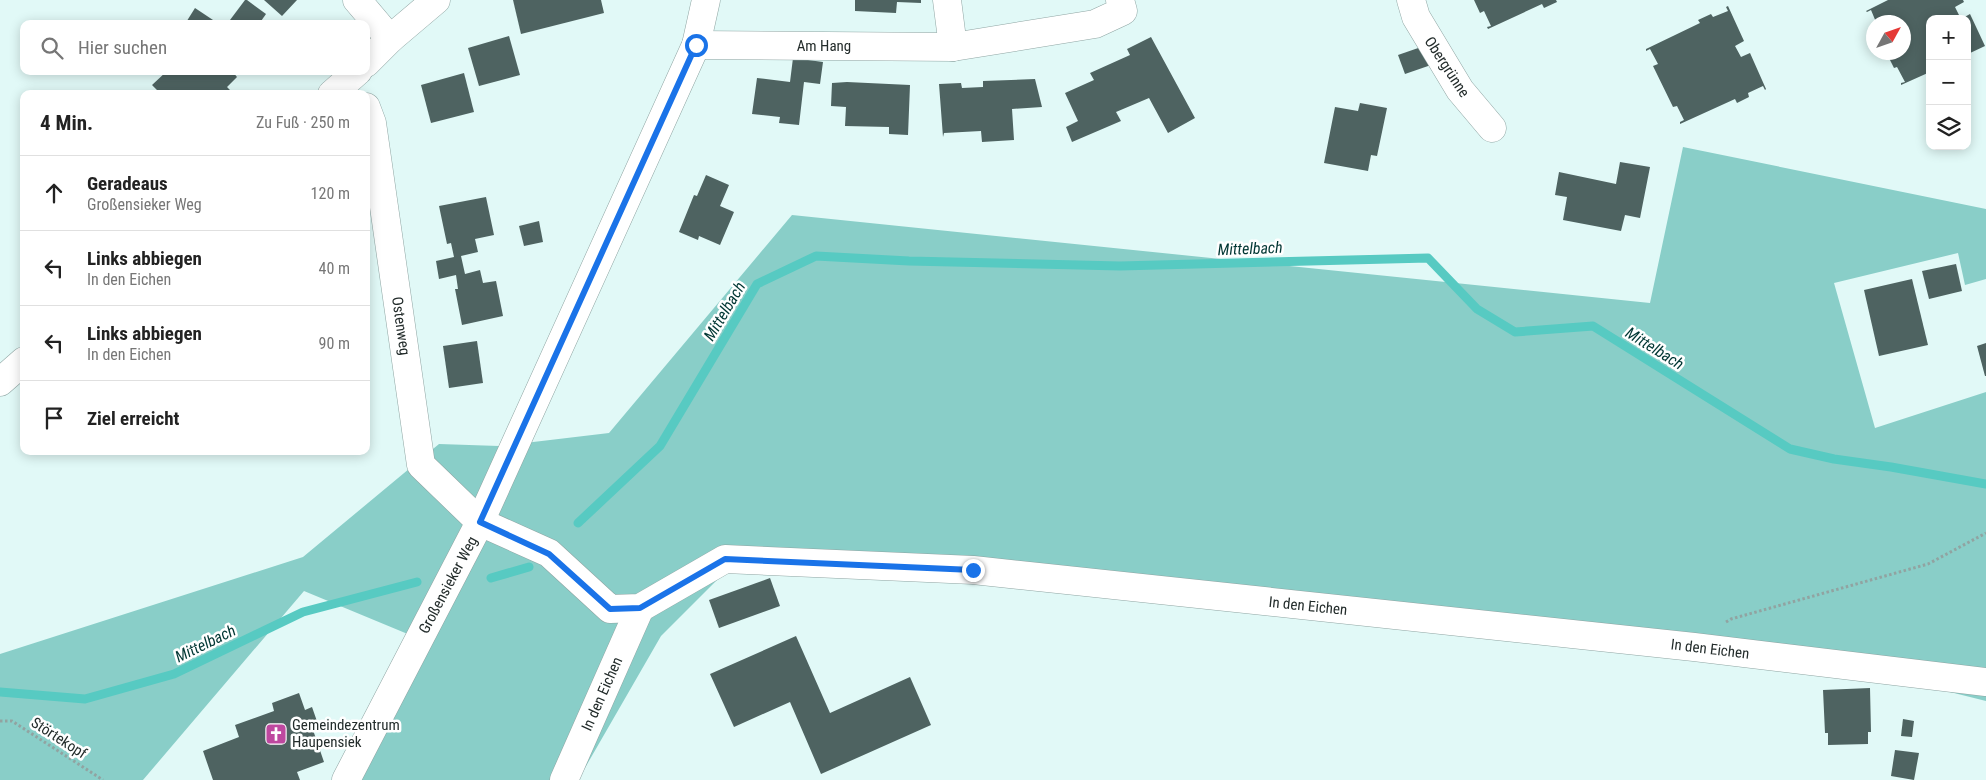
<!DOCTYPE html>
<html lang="de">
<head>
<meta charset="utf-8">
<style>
	body { margin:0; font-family:"Roboto Condensed",sans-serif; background:#f6f6f6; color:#222 }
	.controls { position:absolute; right:15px; top:15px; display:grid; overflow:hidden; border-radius:10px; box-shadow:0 2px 12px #0003 }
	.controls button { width:45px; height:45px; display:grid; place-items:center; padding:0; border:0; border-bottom:1px solid #e0e0e0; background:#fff; color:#222; font:25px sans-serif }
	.compass { position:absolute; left:1866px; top:15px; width:45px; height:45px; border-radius:50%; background:#fff; box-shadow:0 2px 12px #0003; rotate:50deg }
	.stop { position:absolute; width:15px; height:15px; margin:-11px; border:4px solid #1a73e8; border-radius:50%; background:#fff }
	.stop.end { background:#1a73e8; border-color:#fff; box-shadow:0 1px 5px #0008 }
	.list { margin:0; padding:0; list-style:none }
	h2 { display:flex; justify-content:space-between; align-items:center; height:65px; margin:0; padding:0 20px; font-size:21px }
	h2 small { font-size:16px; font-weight:400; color:#767676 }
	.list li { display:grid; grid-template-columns:32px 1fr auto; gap:15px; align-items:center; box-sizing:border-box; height:75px; padding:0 20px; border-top:1px solid #e0e0e0 }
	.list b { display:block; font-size:19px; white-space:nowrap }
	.list p { margin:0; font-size:16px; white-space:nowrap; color:#767676 }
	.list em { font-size:16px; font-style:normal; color:#767676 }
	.icon { flex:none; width:28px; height:28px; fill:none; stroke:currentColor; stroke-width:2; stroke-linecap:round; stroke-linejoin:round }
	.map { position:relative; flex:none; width:1986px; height:780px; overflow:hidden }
	.search { position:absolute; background:#fff; box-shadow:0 2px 12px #0003; left:20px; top:20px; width:350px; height:55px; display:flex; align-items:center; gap:12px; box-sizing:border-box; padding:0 18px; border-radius:10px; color:#767676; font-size:19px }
	.panel { position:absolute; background:#fff; box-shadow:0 2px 12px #0003; left:20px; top:90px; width:350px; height:365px; border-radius:10px }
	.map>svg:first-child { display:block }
	.green { fill:#89cec8 }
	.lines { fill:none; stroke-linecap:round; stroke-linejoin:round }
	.stream { stroke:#57cac2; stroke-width:9 }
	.building { fill:#4e6361 }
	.minor-casing { stroke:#8fa5a3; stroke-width:29 }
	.path { stroke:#91a3a1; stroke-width:3; stroke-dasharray:2.5 2.5; stroke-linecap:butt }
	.minor { stroke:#fff; stroke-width:28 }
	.route { stroke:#1a73e8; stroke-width:6 }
	.labels { text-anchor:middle; stroke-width:5; stroke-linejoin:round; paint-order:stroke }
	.street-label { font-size:15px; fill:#232c2b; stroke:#fff }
	.poi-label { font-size:15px; fill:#232c2b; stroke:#fff; text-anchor:start }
	.water-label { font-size:16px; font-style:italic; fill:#003633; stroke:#fff }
</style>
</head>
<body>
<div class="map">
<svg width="1986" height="780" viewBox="0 0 1986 780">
	<rect width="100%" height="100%" fill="#e1f9f7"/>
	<!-- green -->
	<polygon class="green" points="1683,147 1986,209 1986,279 1965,285 1958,253 1834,283 1875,428 1986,392 1986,701 1934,688 958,577 729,568 661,636 578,780 356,780 427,642 304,591 143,780 0,780 0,654 303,557 439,444 499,446 609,433 792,215 1650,303"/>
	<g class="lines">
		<!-- stream -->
		<g class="stream">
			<polyline points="578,523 660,446 757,284 816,256 909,261 1120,266 1428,258 1477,309 1515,332 1593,326 1790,449 1834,459 1891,467 1986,484"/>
			<polyline points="491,578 529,567"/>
			<polyline points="0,692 85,699 174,674 303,612 417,582"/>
		</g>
	</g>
	<!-- building -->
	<g class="building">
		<polygon points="245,0 247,0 266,14 259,24 227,24"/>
		<polygon points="264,0 297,0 282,16"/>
		<polygon points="513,0 601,0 604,13 521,34"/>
		<polygon points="855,0 921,0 921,3 897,2 896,13 855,11"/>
		<polygon points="1474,0 1556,0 1557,2 1544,8 1542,4 1488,29 1487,27 1491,26 1484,11 1480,13"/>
		<polygon points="1888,0 1963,0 1964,2 1955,7 1961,19 1970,14 1985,46 1968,54 1970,58 1967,59 1967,19 1930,19 1930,72 1901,85 1901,83 1905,82 1897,67 1894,68 1886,52 1904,52 1904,22 1876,22 1871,10 1867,12 1866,11"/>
		<polygon points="1728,6 1744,41 1735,46 1741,57 1750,53 1766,89 1765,90 1763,86 1748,93 1749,97 1737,103 1735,99 1680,124 1680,122 1684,120 1677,106 1673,107 1653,66 1658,64 1650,49 1646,51 1646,49 1700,23 1698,20 1711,14 1713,17 1728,11 1726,7"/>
		<polygon points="195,8 219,24 185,24"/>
		<polygon points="509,36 520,75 479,86 468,48"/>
		<polygon points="1151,37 1195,118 1168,133 1149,98 1116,112 1121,121 1072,142 1066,127 1078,121 1065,93 1094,80 1090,73 1130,55 1127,49"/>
		<polygon points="1424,46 1431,65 1405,74 1398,55"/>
		<polygon points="793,58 823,62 820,84 804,82 799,125 779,123 780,117 752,114 757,78 790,82"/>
		<polygon points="167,71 232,71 237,77 227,87 230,90 226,94 161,94 152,85"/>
		<polygon points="464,73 474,112 431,123 421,85"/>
		<polygon points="1035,79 1042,107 1012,109 1014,140 982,142 981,131 944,133 943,137 939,84 961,83 962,88 983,87 983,81"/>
		<polygon points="847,82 910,85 908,135 889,134 889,127 845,126 846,107 831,106 832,83"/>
		<polygon points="1360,103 1387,108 1377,156 1371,155 1368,171 1324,163 1335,107 1358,111"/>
		<polygon points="1620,162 1650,167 1640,218 1625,215 1621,231 1563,220 1567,197 1555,195 1559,172 1616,184"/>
		<polygon points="706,175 729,185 720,206 734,212 720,245 699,236 698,240 679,232 694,195 697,196"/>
		<polygon points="486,197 494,235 475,239 478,252 461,256 465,274 480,270 483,283 496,281 503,316 462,325 455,289 458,289 456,275 439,279 436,261 454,257 451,243 447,244 439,206"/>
		<polygon points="539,221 543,242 524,246 519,226"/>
		<polygon points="1956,264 1962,291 1929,299 1922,271"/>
		<polygon points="1912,279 1928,345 1879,356 1864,290"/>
		<polygon points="477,341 483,383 449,388 443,346"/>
		<polygon points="1986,343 1986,376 1985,376 1977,346"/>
		<polygon points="770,578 780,606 719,628 709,600"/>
		<polygon points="796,636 830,713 910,677 931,725 821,774 790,702 734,727 710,674"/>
		<polygon points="1870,688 1871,732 1868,732 1868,744 1828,745 1828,733 1825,733 1823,690"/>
		<polygon points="299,693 305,710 312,707 319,727 313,730 324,762 297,772 300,780 213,780 203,751 239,737 235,725 274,711 272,703"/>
		<polygon points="1903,719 1914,721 1912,737 1901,736"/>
		<polygon points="1895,750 1919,753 1914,780 1891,776"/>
	</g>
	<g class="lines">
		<!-- minor casing -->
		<g class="minor-casing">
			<g id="minor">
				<polyline points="357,0 390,39"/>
				<polyline points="947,0 953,47"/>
				<polyline points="1411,0 1416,17 1460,90 1492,128"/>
				<polyline points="696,45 953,47 1095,24 1123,11 1120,0"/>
				<polyline points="366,63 390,39 436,0"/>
				<polyline points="332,94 358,71"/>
				<polyline points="366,107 372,123 421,465 480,522 549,553 610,609 640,608 725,559 973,570 1694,647 1986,682"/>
				<polyline points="0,382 24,361"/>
				<polyline points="346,780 480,522 696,45 706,0"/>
				<polyline points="564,780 640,608"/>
			</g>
		</g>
		<!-- path -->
		<g class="path">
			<polyline points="1726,622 1731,619 1928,564 1986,533"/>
			<polyline points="0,721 12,721 103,780"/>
		</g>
		<!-- minor -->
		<use href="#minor" class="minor"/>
	</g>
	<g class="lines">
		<!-- route -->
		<polyline class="route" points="696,45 480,522 549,554 610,609 640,608 725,559 973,570"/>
	</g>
	<!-- icons -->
	<defs>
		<g id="church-square" transform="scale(1.125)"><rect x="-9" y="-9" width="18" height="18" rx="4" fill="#be489f" stroke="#fff"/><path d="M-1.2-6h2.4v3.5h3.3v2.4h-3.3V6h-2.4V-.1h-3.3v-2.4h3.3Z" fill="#fff"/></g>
	</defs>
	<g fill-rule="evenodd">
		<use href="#church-square" x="276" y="734"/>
	</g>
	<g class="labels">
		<!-- street labels -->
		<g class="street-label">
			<text x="824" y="51">Am Hang</text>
			<text transform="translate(1447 67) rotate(57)" y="5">Obergrünne</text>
			<text transform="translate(401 326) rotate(82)" y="5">Ostenweg</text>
			<text transform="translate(448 585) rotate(-62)" y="5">Großensieker Weg</text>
			<text transform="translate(1308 606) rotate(6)" y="5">In den Eichen</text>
			<text transform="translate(1710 649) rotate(7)" y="5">In den Eichen</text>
			<text transform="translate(602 694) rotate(-66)" y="5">In den Eichen</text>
			<text transform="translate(59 738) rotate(33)" y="5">Störtekopf</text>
		</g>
		<!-- poi labels -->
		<g class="poi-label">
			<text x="292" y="730">Gemeindezentrum<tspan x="292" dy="17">Haupensiek</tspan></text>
		</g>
		<!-- water labels -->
		<g class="water-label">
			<text transform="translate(1250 248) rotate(-2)" y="6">Mittelbach</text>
			<text transform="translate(724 311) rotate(-59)" y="6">Mittelbach</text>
			<text transform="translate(1655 348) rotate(32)" y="6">Mittelbach</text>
			<text transform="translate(205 643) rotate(-26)" y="6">Mittelbach</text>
		</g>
	</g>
</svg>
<div class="controls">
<button>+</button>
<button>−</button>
<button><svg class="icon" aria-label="layers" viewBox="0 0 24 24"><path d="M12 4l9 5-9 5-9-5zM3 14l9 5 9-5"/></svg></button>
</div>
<svg class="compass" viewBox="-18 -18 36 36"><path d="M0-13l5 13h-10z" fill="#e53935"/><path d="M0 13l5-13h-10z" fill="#767676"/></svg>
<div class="stop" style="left:696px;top:45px"></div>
<div class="stop end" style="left:973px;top:570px"></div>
<div class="search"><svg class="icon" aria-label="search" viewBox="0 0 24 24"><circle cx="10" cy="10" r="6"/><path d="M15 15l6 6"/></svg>Hier suchen</div>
<section class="panel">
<h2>4 Min.<small>Zu Fuß · 250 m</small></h2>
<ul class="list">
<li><svg class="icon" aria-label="ahead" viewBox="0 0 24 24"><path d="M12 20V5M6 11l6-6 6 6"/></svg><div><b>Geradeaus</b><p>Großensieker Weg</p></div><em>120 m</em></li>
<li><svg class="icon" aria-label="left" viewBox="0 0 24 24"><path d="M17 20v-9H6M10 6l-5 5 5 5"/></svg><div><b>Links abbiegen</b><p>In den Eichen</p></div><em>40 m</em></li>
<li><svg class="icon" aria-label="left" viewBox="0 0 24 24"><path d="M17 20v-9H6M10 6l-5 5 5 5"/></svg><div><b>Links abbiegen</b><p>In den Eichen</p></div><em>90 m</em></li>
<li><svg class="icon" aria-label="arrive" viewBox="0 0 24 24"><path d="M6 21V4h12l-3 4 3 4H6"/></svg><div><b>Ziel erreicht</b></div></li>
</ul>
</section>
</div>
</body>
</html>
